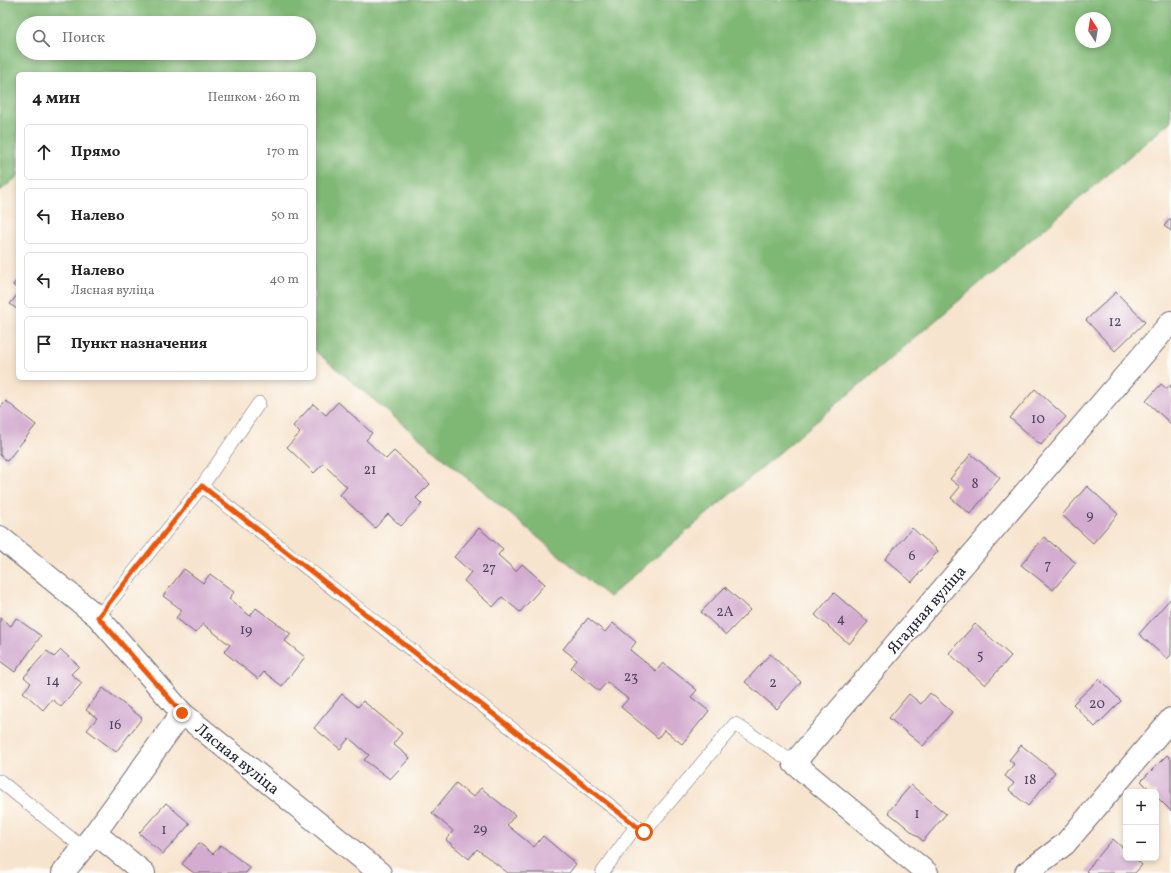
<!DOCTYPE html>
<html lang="ru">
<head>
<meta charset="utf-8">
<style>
	body { margin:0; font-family:Vollkorn,serif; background:#f6f6f6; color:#222 }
	.controls { position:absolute; right:12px; bottom:12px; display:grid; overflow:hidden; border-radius:6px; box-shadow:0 2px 6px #0003 }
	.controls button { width:36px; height:36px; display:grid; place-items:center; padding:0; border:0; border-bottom:1px solid #e0e0e0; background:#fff; color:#222; font:20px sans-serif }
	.compass { position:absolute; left:1075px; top:12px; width:36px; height:36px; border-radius:50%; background:#fff; box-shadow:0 2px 6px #0003; rotate:348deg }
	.stop { position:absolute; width:12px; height:12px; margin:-9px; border:3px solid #ea580c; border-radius:50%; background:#fff }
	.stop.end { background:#ea580c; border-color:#fff; box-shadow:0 1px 4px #0008 }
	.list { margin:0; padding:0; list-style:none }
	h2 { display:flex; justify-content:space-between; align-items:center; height:52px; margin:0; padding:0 16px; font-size:17px }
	h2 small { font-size:13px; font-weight:400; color:#767676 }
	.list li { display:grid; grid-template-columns:26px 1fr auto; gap:12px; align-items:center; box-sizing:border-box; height:56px; margin:0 8px 8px; padding:0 8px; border:1px solid #e0e0e0; border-radius:6px }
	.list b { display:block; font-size:15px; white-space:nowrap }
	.list p { margin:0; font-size:13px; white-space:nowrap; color:#767676 }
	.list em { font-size:13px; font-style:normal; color:#767676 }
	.icon { flex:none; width:22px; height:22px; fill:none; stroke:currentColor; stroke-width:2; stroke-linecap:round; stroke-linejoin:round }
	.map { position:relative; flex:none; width:1171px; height:873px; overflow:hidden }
	.search { position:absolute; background:#fff; box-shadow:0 2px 6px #0003; left:16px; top:16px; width:300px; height:44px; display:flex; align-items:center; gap:10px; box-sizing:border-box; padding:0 14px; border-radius:22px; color:#767676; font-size:15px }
	.panel { position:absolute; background:#fff; box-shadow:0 2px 6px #0003; left:16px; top:72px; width:300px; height:308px; border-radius:6px }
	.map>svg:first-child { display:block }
	.forest { fill:#7fb774; stroke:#506c58; fill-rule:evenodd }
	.building { fill:#d3acd0 }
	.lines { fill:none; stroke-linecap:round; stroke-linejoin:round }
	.lane-casing { stroke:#6d666e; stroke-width:14 }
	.street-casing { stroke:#6d666e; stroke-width:24 }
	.lane { stroke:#fff; stroke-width:13 }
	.street { stroke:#fff; stroke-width:22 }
	.route { stroke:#ea580c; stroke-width:5 }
	.labels { text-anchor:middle; stroke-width:3; stroke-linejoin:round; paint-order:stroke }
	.number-label { font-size:14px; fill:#4e4460 }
	.street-label { font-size:16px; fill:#22223b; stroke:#fdfcf7 }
</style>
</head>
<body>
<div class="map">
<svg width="1171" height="873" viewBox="0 0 1171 873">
	<rect width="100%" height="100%" fill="#fdfcf7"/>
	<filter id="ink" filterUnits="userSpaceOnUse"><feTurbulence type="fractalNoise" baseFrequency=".025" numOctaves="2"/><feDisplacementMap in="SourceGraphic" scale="8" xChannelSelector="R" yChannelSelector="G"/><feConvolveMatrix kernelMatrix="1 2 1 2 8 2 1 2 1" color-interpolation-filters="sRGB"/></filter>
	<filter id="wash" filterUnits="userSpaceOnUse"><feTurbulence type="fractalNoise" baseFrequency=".012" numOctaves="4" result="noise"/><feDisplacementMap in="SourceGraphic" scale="16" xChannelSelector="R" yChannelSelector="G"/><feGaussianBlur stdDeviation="0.9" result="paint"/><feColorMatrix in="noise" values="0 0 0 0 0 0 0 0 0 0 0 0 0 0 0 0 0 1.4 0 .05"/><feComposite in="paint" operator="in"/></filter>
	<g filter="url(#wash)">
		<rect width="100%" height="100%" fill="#f7e4ce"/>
		<!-- forest -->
		<path class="forest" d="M0 0H1171V121L609 597 314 350V74H18V176L0 191ZM1081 18H1105V42H1081ZM23 23H309V53H23Z"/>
		<g id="blocks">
			<!-- building -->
			<g class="building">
				<polygon points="1171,218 1171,231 1164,226"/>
				<polygon points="18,279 18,289 13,285"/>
				<polygon points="1116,292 1145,322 1115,351 1086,320"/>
				<polygon points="18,294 18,310 10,304"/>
				<polygon points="1161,384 1167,389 1171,385 1171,424 1146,401"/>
				<polygon points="1035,389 1066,417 1041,445 1010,418"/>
				<polygon points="6,401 36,425 7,461 0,455 0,408"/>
				<polygon points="338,402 372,433 366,440 386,459 394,451 430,484 416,498 422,504 401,526 388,514 375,528 340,495 347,487 323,464 314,473 287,447 300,433 293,426 313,404 326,415"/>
				<polygon points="971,454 1000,478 970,514 951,498 960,487 950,479"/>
				<polygon points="1087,486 1118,514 1093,543 1062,515"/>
				<polygon points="479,528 503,549 498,555 516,571 522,564 545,584 520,612 502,597 493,607 464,581 471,572 454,557"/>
				<polygon points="912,528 938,551 912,582 885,559"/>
				<polygon points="1044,537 1076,563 1053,590 1021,565"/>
				<polygon points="184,569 203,583 210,574 234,592 229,599 250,616 256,608 291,634 285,641 305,657 282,686 264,672 258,679 224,652 230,645 203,624 195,633 176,618 182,610 163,596"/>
				<polygon points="725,587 750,610 726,635 701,612"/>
				<polygon points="834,593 868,622 849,644 815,615"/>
				<polygon points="1171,598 1171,655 1167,659 1139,634"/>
				<polygon points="0,618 11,626 16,618 41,636 15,672 0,661"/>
				<polygon points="588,618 605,632 613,623 636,642 630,650 656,671 663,663 697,690 691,697 709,711 682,744 664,730 658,738 621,707 628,699 607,682 599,691 571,668 577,660 563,649"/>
				<polygon points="975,624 1011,656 985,685 949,653"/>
				<polygon points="61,650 79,666 71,674 82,683 61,707 52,699 43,710 23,692 31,683 24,677 47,651 54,657"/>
				<polygon points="770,654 801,682 777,709 745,682"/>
				<polygon points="1099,679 1121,701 1095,727 1073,704"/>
				<polygon points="103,688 142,718 116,752 87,730 97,718 86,710"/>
				<polygon points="930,693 952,712 923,746 889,718 909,694 921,704"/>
				<polygon points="342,694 358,707 363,701 402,733 393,744 410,758 390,779 364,760 369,755 349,738 340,749 314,728"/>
				<polygon points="1021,745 1055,772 1028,806 1009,790 1014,783 1005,776 1014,764 1009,760"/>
				<polygon points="1167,755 1171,759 1171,811 1156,796 1156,792 1152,792 1141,781"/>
				<polygon points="456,783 473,797 481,788 515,815 507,825 534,847 543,836 576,864 569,873 508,873 477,849 469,859 446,840 453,831 432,813"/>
				<polygon points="911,785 946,814 923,841 888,812"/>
				<polygon points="166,803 190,824 163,854 139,833"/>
				<polygon points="1113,839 1126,851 1126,858 1135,858 1142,865 1135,873 1089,873 1086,871"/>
				<polygon points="199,843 213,854 221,845 250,868 246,873 194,873 182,864"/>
			</g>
		</g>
	</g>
	<g filter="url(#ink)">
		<use href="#blocks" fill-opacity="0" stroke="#6d666e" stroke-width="1"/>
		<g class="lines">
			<!-- lane casing -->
			<g class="lane-casing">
				<g id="lane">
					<polyline points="202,486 259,403"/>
					<polyline points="98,617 202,486 644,832 735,724 794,763"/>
					<polyline points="0,781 83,848"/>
					<polyline points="602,873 636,826"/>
				</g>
			</g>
			<!-- street casing -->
			<g class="street-casing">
				<g id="street">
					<polyline points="0,537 98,617 182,713 380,873"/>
					<polyline points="95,833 144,873"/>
					<polyline points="63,873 95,833 182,713"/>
					<polyline points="927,873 794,763 1171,322"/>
					<polyline points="1026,873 1065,844 1171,719"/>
				</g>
			</g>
			<!-- lane -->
			<use href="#lane" class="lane"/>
			<!-- street -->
			<use href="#street" class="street"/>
		</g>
	</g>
	<g class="lines" filter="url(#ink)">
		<!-- route -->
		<polyline class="route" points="182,713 98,617 202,486 644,832"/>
	</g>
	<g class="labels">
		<!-- number labels -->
		<g class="number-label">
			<text x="1115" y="326">12</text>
			<text x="1038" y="423">10</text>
			<text x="370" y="474">21</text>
			<text x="975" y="488">8</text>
			<text x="1090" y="519">9</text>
			<text x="912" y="560">6</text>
			<text x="1048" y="569">7</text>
			<text x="489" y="572">27</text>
			<text x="725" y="616">2А</text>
			<text x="841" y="623">4</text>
			<text x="246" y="634">19</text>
			<text x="980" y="659">5</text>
			<text x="631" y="681">23</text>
			<text x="53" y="685">14</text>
			<text x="773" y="687">2</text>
			<text x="1097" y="708">20</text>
			<text x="115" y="729">16</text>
			<text x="1030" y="784">18</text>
			<text x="917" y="818">1</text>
			<text x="480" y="833">29</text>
			<text x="164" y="834">1</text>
		</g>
		<!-- street labels -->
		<g class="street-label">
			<text transform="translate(926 609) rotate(-49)" y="6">Ягадная вуліца</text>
			<text transform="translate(238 758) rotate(39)" y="6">Лясная вуліца</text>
		</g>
	</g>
</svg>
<div class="controls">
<button>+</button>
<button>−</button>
</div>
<svg class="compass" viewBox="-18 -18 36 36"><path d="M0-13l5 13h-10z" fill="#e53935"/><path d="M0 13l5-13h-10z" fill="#767676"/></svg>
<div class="stop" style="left:644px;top:832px"></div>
<div class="stop end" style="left:182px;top:713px"></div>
<div class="search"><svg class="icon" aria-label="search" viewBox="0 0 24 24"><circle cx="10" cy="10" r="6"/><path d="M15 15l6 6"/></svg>Поиск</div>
<section class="panel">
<h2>4 мин<small>Пешком · 260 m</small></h2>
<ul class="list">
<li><svg class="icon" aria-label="ahead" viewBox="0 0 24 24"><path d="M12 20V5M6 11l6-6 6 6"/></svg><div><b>Прямо</b></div><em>170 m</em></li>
<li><svg class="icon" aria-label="left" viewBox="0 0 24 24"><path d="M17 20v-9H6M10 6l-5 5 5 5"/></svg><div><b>Налево</b></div><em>50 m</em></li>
<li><svg class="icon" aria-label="left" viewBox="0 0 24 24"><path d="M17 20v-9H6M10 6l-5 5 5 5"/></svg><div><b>Налево</b><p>Лясная вуліца</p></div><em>40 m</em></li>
<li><svg class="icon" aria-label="arrive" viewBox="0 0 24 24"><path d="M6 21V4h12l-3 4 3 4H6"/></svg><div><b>Пункт назначения</b></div></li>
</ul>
</section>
</div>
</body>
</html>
